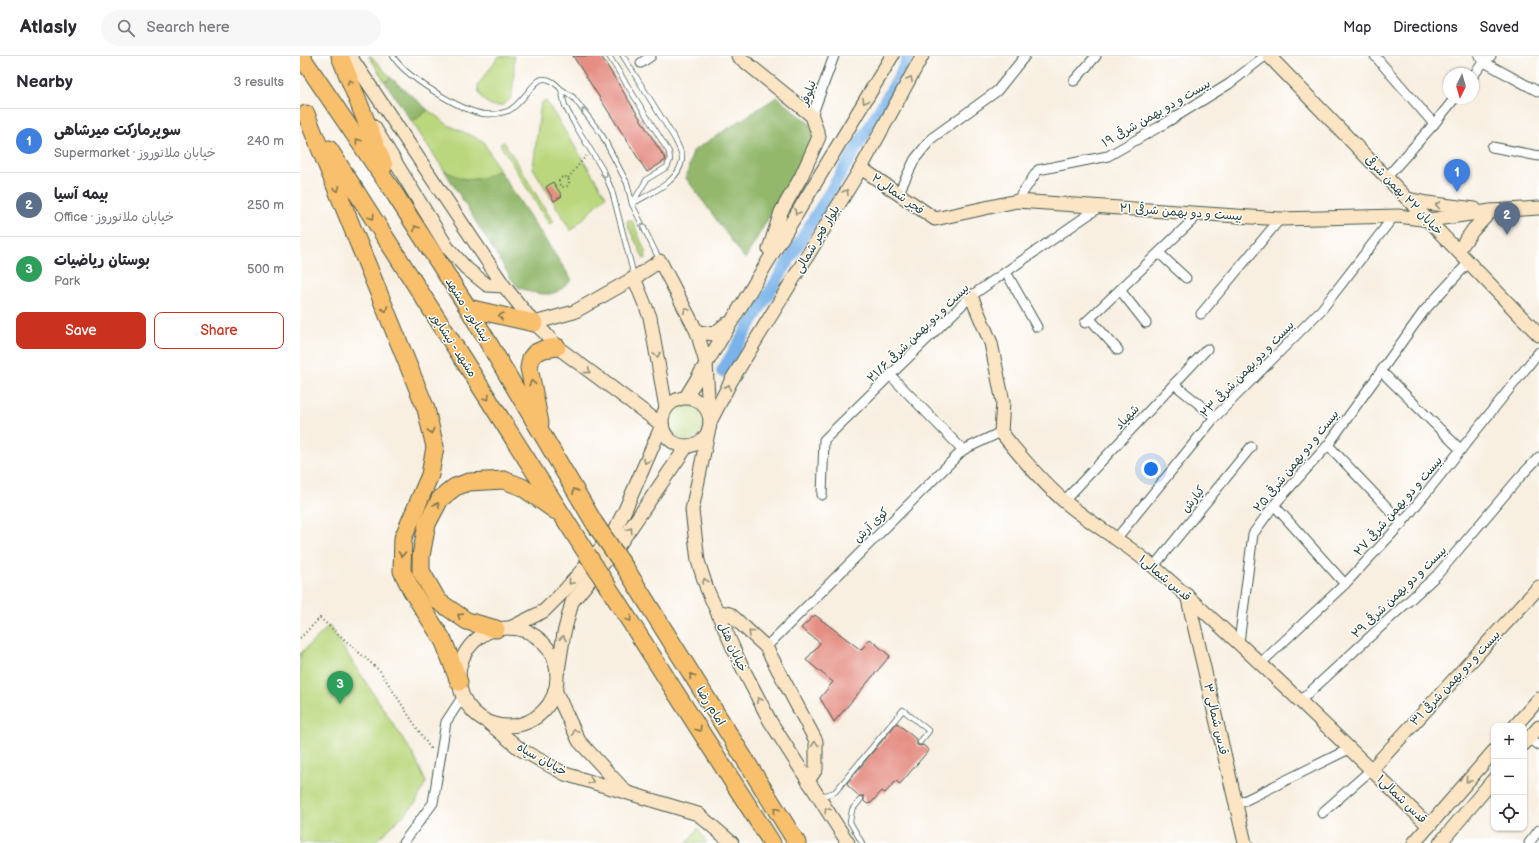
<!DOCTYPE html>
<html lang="en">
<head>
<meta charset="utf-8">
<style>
	body { margin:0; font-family:"Balsamiq Sans","Playpen Sans Arabic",sans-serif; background:#f7f7f7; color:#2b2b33 }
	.controls { position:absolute; right:12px; bottom:12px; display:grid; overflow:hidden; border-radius:8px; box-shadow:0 1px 3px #0004 }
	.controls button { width:36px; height:36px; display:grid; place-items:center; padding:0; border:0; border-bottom:1px solid #e1e1e2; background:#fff; color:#2b2b33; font:20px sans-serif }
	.compass { position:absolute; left:1143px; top:12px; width:36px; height:36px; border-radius:50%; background:#fff; box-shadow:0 1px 3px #0004; rotate:185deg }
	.you { position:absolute; left:851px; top:413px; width:14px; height:14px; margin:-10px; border:3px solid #fff; border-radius:50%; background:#1a73e8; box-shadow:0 0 0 6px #1a73e833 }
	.badge { display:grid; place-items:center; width:26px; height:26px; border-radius:50%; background:#c8321e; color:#fff; font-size:13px; font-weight:700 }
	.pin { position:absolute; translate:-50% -33px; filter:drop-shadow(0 1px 2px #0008) }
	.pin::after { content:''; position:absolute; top:21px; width:14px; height:12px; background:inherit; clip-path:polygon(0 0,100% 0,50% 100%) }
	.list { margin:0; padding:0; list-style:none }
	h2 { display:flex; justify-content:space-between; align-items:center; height:52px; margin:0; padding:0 16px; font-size:17px }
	h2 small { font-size:13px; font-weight:400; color:#7c7c81 }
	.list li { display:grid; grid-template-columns:26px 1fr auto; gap:12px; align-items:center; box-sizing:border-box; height:64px; padding:0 16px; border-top:1px solid #e1e1e2 }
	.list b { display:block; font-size:15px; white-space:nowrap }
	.list p { margin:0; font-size:13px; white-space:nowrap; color:#7c7c81 }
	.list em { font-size:13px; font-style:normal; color:#7c7c81 }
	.actions { display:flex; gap:8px; padding:12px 16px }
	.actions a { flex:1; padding:9px 0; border:1px solid #c8321e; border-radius:8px; text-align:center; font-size:14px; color:#c8321e }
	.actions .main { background:#c8321e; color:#fff }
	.icon { flex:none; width:22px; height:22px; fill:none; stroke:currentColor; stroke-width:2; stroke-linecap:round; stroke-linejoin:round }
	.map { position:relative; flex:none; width:1239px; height:787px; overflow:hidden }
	header { display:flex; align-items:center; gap:24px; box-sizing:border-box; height:56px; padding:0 20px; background:#fff; border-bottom:1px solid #e1e1e2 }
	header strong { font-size:19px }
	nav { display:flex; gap:22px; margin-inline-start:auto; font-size:14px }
	.search { width:280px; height:36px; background:#f7f7f7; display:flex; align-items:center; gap:10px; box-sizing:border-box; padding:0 14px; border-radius:22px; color:#7c7c81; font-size:15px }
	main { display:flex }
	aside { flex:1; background:#fff }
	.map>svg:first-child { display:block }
	.green { fill:#bad77d; stroke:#6c8a58 }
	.forest { fill:#93b86c; stroke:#597a50 }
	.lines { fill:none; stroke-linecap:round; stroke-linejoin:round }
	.canal { stroke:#79b3ea; stroke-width:12 }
	.building { fill:#e58f84 }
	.lane-casing { stroke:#40584e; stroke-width:6 }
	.street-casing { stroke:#40584e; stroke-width:11 }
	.secondary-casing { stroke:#40584e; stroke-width:15 }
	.highway-casing { stroke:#40584e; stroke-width:19 }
	.path { stroke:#40584e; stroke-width:2; stroke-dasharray:1 3; stroke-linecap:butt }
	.lane { stroke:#fff; stroke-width:4.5 }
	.street { stroke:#fff; stroke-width:9 }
	.secondary { stroke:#fce5c4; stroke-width:13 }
	.highway { stroke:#f8bf6c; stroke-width:17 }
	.highway-bridge-casing { stroke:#40584e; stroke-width:19; stroke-linecap:butt }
	.highway-bridge { stroke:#f8bf6c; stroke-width:17 }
	.oneway { stroke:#8e917c }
	.oneway2 { stroke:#81784d }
	.oneway3 { stroke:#8f9e9a }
	.labels { text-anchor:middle; stroke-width:3; stroke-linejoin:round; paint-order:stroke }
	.street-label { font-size:12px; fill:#1f3d34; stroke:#fff }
</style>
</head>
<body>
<header>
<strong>Atlasly</strong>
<div class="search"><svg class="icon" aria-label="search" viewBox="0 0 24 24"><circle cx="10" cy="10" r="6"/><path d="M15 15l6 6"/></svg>Search here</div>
<nav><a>Map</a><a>Directions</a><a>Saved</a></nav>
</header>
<main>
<aside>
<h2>Nearby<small>3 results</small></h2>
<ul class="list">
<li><span class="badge" style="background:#3f7fe0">1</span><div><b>سوپرمارکت میرشاهی</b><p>Supermarket · خیابان ملانوروز</p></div><em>240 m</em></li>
<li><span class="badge" style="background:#5c6f8a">2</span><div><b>بیمه آسیا</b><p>Office · خیابان ملانوروز</p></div><em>250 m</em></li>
<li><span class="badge" style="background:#2e9e5b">3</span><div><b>بوستان ریاضیات</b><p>Park</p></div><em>500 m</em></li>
</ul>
<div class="actions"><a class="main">Save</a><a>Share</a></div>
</aside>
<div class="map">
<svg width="1239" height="787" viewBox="0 0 1239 787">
	<rect width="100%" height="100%" fill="#fff"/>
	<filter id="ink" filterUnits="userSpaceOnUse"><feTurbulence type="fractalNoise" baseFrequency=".025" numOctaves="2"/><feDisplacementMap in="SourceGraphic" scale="8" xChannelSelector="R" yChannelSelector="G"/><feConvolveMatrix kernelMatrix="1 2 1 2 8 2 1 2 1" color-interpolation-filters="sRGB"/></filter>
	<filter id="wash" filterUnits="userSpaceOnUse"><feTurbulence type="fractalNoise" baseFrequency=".012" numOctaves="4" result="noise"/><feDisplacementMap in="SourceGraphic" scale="16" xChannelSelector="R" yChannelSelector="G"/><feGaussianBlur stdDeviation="0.9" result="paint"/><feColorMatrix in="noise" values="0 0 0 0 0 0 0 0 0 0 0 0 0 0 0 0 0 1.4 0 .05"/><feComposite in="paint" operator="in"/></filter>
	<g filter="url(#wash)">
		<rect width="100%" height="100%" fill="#f8efe1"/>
		<!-- green -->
		<g class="green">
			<polygon points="69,0 71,0 91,22 85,26"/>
			<path d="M199 0H214C214 9 214 35 211 41 202 58 178 49 178 29Z"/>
			<polygon points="246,45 306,140 271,175 233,112 241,47"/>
			<polygon points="128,54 148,69 183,85 199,114 183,122 170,124 157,122 144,114 112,66"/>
			<polygon points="204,86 253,166 249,168 200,88"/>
			<polygon points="328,164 331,164 333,166 345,195 346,202 344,203 328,170 327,166"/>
			<circle cx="386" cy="366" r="18"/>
			<polygon points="29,570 113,698 126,726 115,748 74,787 0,787 0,598"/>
			<polygon points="398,772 407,787 387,787"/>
		</g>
		<!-- forest -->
		<g class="forest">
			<polygon points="91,22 128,54 112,66 85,26"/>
			<polygon points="477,41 510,68 514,82 445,203 386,122 393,95"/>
			<path d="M144 114C167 127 176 126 199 114L272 224 259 235 250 238H242L230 236 218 231 212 224Z"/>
		</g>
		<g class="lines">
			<!-- canal -->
			<polyline class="canal" points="422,315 598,23 609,0"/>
		</g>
		<g id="blocks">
			<!-- building -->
			<g class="building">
				<polygon points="273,0 301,0 366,104 347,116"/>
				<polygon points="253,126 262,140 254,145 246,131"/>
				<polygon points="515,559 561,594 570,583 590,600 534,666 520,642 533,626 506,604 520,587 501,572"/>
				<polygon points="597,667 617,684 617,689 620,690 623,689 629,694 600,728 596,725 585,737 582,735 571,747 567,748 564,745 564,740 559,740 548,730 547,727"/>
			</g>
		</g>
	</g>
	<g filter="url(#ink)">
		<use href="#blocks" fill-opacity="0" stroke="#40584e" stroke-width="1"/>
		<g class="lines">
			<!-- lane casing -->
			<g class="lane-casing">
				<g id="lane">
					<path d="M93 0C104 20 161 55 184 58 192 59 200 58 208 55 222 49 233 24 243 23 250 22 256 28 261 33"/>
					<polyline points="309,0 369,96 370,104 367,111 347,123 333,146"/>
					<path d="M323 0 375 83C378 90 383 97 382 104 379 127 349 137 332 148"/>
					<polyline points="334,220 312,135 304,116 274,67 265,50 261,33 273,41 302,79 327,127 332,148 359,203"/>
					<polyline points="519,738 526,739 535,736 603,654 629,675 620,686"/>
					<polyline points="561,743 552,754 550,766 562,787"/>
				</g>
			</g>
			<!-- street casing -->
			<g class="street-casing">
				<g id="street">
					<polyline points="1075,0 1134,68"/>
					<polyline points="1179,0 1184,6 1239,36"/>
					<polyline points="341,7 351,0"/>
					<polyline points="1173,20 1182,8 1191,0"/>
					<polyline points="774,25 796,0"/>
					<polyline points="512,60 534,0"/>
					<polyline points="1192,91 1239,100"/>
					<polyline points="1087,121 1134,68 1155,42"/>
					<polyline points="598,138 615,103 632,82 697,35 725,0"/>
					<polyline points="717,145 738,114 808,100 864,68 929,28 965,0"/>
					<polyline points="859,197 886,222"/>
					<polyline points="706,216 737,271"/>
					<polyline points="820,234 846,267"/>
					<polyline points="901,258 980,163"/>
					<polyline points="790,263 818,294"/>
					<polyline points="785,267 899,158"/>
					<polyline points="1081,315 1161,394"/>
					<polyline points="590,319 663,394"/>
					<polyline points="874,328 915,361"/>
					<polyline points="1028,389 1102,467"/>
					<polyline points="522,439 524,384 671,240 801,150"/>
					<polyline points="764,445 907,293"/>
					<polyline points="974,449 1045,528"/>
					<polyline points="816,483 915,361 1022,253 1094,160"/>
					<polyline points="854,510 951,391"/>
					<polyline points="939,586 953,478 974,449 1028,389 1124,255 1169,206"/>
					<polyline points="466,591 663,394 701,376"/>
					<polyline points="961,607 1045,528 1102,467 1239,296"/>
					<polyline points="999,646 1137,519 1219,422 1239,401"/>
					<polyline points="1229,682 1239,689"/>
					<polyline points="936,749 1049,693"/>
					<polyline points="1022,757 1071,714"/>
					<polyline points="103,787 133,747 146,666 163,640"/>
					<polyline points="1229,787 1239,774"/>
				</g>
			</g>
			<!-- secondary casing -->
			<g class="secondary-casing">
				<g id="secondary">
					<polyline points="50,0 204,230 234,267 244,276 257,291 362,369 325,454 312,479 265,534 244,555 210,572"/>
					<polyline points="438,0 512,60 519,81 501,121 481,156 469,193"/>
					<polyline points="969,0 1239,279"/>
					<polyline points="74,71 147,191 166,212 187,229 204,230"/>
					<polyline points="561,112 635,163 717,145 980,163 1098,160 1129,164 1191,155 1239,152"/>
					<polyline points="1108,143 1127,147 1175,153"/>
					<polyline points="1158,195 1173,174 1191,155"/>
					<polyline points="334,222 350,261 366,352"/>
					<path d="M671 240 691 287 703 346 701 376C720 400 741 425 764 445 795 471 831 490 861 517 953 598 1041 684 1129 770"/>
					<polyline points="234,267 274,256 334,222 360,205 397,276 406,307 409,359"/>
					<polyline points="397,276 414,278 426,268"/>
					<polyline points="386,341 592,0"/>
					<circle cx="386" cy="366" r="24"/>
					<polyline points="410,366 431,325 561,112 622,0"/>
					<polyline points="409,372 392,454 398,505 407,533 439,605 470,665 548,787"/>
					<polyline points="887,539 945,787"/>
					<polyline points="417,555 430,558 466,591 516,685 516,713 508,725"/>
					<circle cx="208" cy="621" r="49"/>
					<polyline points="258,615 264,577 272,546 321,486 387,390"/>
					<polyline points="255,634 279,685 326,736"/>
					<polyline points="190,668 220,693 265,718 398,758 432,787"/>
					<polyline points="1215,670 1239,643"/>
					<polyline points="1224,688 1239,671"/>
					<polyline points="1071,714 1239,531"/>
					<polyline points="1114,787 1194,695"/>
					<polyline points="1140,787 1194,723"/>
				</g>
			</g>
			<!-- highway casing -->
			<g class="highway-casing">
				<g id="highway">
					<polyline points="1,0 96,140 168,252 295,468"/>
					<polyline points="40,0 84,110"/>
					<polyline points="6,58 126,353 135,391 130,419 103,482 102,515 112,535 144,586 159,626"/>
					<polyline points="29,93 287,498"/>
					<polyline points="168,252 234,267"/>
					<polyline points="240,367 229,312 231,302 235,297 244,293 257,291"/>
					<polyline points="326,513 497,787"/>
					<polyline points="308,531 472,787"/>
					<polyline points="196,573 167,565 138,545 121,515 121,500 127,468 140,443 155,431 169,426 204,424 222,431 256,455"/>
				</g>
			</g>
			<!-- path -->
			<g class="path">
				<circle cx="264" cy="126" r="5"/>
				<polyline points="268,122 286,100"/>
				<polyline points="0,582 20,562 80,615 132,695"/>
			</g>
			<!-- lane -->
			<use href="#lane" class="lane"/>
			<!-- street -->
			<use href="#street" class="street"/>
			<!-- secondary -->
			<use href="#secondary" class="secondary"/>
			<!-- highway -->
			<use href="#highway" class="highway"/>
			<!-- highway-bridge casing -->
			<g class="highway-bridge-casing">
				<g id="highway-bridge">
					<polyline points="295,468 326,513"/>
					<polyline points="287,498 308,531"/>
				</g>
			</g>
			<!-- highway-bridge -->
			<use href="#highway-bridge" class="highway-bridge"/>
		</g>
		<!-- one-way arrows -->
		<defs><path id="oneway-chevron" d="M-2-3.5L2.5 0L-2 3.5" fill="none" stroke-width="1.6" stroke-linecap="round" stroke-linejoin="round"/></defs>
		<g class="oneway">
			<use href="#oneway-chevron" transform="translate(610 23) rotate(-61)"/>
			<use href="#oneway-chevron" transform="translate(565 45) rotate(121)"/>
			<use href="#oneway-chevron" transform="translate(546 136) rotate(-59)"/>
			<use href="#oneway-chevron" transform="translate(1138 149) rotate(-172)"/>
			<use href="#oneway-chevron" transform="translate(497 156) rotate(121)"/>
			<use href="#oneway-chevron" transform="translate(386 254) rotate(-118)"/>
			<use href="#oneway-chevron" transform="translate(357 299) rotate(80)"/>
			<use href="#oneway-chevron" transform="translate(288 315) rotate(37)"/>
			<use href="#oneway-chevron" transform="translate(428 331) rotate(-63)"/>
			<use href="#oneway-chevron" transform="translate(346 405) rotate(114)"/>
			<use href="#oneway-chevron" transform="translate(330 474) rotate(-56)"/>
			<use href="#oneway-chevron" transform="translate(405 525) rotate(-108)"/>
			<use href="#oneway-chevron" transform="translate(271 526) rotate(131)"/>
			<use href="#oneway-chevron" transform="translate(451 577) rotate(-137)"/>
			<use href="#oneway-chevron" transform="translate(263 582) rotate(-80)"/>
			<use href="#oneway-chevron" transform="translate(459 644) rotate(-117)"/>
			<use href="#oneway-chevron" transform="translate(275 676) rotate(-115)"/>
			<use href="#oneway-chevron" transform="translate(515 688) rotate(-96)"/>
			<use href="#oneway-chevron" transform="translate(1168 724) rotate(131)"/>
			<use href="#oneway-chevron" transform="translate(291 725) rotate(17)"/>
			<use href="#oneway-chevron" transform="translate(527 754) rotate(-123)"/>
		</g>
		<g class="oneway2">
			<use href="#oneway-chevron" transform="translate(50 26) rotate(-111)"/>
			<use href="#oneway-chevron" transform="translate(58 85) rotate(-124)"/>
			<use href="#oneway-chevron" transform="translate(37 133) rotate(68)"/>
			<use href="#oneway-chevron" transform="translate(72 161) rotate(57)"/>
			<use href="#oneway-chevron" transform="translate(116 172) rotate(-123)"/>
			<use href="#oneway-chevron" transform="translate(85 253) rotate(68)"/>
			<use href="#oneway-chevron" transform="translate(201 260) rotate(-167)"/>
			<use href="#oneway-chevron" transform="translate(232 327) rotate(-101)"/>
			<use href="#oneway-chevron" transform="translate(187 342) rotate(57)"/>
			<use href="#oneway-chevron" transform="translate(131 375) rotate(76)"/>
			<use href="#oneway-chevron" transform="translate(275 435) rotate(-121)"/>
			<use href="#oneway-chevron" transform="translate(137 449) rotate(-61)"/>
			<use href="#oneway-chevron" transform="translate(102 498) rotate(91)"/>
			<use href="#oneway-chevron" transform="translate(160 560) rotate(-147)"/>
			<use href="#oneway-chevron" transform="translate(329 563) rotate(57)"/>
			<use href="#oneway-chevron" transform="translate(392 620) rotate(-122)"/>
			<use href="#oneway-chevron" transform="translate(399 673) rotate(57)"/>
			<use href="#oneway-chevron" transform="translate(476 754) rotate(-122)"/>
		</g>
		<g class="oneway3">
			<use href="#oneway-chevron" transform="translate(284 55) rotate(-128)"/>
			<use href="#oneway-chevron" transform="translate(305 119) rotate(67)"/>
			<use href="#oneway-chevron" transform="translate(343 170) rotate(-116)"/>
		</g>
	</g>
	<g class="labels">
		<!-- street labels -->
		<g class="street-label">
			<text transform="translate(508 37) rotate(-70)" y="4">نیلوفر</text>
			<text transform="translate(856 57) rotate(-30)" y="4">بیست و دو بهمن شرقی ۱۹</text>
			<text transform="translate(598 138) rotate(35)" y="4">فجر شمالی۲</text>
			<text transform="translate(1104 139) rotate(46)" y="4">خیابان ۲۲ بهمن شرقی</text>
			<text transform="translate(881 156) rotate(4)" y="4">بیست و دو بهمن شرقی ۲۱</text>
			<text transform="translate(517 183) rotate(-59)" y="4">بلوار فجر شمالی</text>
			<text transform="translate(168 254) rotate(58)" y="4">نیشابور - مشهد</text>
			<text transform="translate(618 277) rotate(-44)" y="4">بیست و دو بهمن شرقی ۲۱/۶</text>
			<text transform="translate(154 289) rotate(57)" y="4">مشهد - نیشابور</text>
			<text transform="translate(947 313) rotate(-46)" y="4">بیست و دو بهمن شرقی ۲۳</text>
			<text transform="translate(827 361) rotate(-47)" y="4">شهیاد</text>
			<text transform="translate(996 405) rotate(-51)" y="4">بیست و دو بهمن شرقی ۲۵</text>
			<text transform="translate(893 443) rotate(-51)" y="4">کیارش</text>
			<text transform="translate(1098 450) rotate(-49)" y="4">بیست و دو بهمن شرقی ۲۷</text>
			<text transform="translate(571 469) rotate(-45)" y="4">کوی آرش</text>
			<text transform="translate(865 522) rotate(40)" y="4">قدس شمالی۱</text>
			<text transform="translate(1099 536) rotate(-44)" y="4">بیست و دو بهمن شرقی ۲۹</text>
			<text transform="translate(433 591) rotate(66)" y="4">خیابان هتل</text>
			<text transform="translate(1155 622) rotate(-47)" y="4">بیست و دو بهمن شرقی ۳۱</text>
			<text transform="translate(411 650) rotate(58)" y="4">امام رضا</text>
			<text transform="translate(916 663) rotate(77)" y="4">قدس شمالی ۳</text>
			<text transform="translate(242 703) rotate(29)" y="4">خیابان سپاه</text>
			<text transform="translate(1102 743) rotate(44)" y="4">قدس شمالی۱</text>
		</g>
	</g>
</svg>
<div class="controls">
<button>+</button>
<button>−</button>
<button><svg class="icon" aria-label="locate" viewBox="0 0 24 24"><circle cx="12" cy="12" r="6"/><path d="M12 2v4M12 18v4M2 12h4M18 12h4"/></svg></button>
</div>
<svg class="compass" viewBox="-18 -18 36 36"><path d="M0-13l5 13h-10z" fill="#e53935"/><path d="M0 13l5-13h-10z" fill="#7c7c81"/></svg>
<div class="you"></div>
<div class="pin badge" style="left:1157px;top:136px;background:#3f7fe0">1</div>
<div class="pin badge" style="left:1207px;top:179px;background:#5c6f8a">2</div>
<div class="pin badge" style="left:40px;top:648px;background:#2e9e5b">3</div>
</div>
</main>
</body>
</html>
